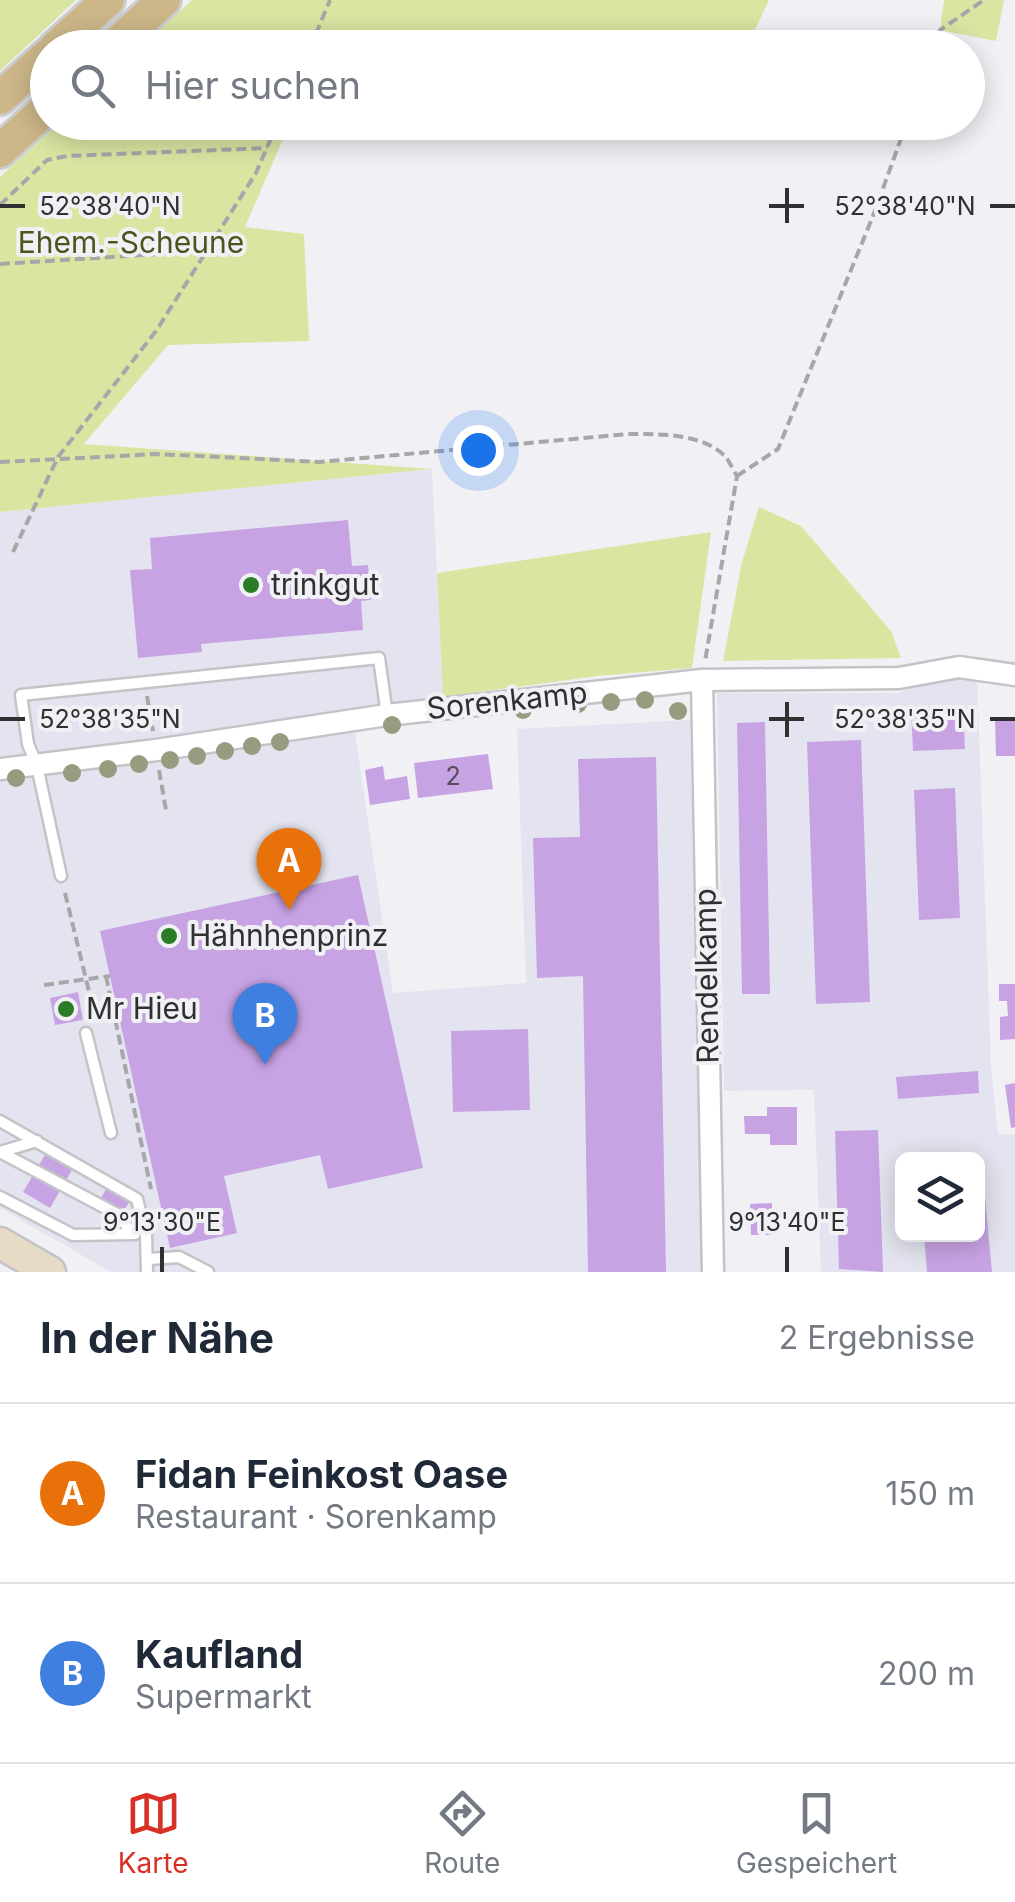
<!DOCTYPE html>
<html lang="de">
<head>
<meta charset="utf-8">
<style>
	body { margin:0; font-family:Inter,sans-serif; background:#f2f2f3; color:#1f2937 }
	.controls { position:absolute; right:30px; bottom:30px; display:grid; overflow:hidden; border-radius:15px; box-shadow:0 5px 25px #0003 }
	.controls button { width:90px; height:90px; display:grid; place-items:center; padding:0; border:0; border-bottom:2px solid #e0e1e3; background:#fff; color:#1f2937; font:50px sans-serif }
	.you { position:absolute; left:478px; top:450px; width:35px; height:35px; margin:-25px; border:8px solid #fff; border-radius:50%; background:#1a73e8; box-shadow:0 0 0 15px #1a73e833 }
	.badge { display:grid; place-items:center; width:65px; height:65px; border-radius:50%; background:#d93025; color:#fff; font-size:32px; font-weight:700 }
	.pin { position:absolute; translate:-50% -82px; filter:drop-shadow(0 2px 5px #0008) }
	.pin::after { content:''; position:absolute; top:52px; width:35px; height:30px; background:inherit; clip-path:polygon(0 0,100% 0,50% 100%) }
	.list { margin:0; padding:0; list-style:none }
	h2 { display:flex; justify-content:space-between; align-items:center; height:130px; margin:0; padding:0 40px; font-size:42px }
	h2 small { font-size:32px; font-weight:400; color:#747a83 }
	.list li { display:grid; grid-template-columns:65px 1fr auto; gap:30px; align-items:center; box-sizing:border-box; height:180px; padding:0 40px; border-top:2px solid #e0e1e3 }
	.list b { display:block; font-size:38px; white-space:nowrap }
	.list p { margin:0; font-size:32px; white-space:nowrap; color:#747a83 }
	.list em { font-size:32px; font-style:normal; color:#747a83 }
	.icon { flex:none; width:55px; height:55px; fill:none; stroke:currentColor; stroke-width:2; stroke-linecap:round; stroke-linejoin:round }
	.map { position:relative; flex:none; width:1015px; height:1272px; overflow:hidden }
	.search { position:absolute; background:#fff; box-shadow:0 5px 25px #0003; left:30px; right:30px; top:30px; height:110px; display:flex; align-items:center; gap:25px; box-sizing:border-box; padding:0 35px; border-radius:55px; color:#747a83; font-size:38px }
	.sheet { height:490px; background:#fff }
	nav { display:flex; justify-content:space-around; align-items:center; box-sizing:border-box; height:140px; border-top:2px solid #e0e1e3; background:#fff; font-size:28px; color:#747a83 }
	nav a { display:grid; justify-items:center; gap:5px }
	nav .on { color:#d93025 }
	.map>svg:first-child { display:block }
	.built { fill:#e3e4ef; fill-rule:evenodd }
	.green { fill:#dae5a2 }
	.building { fill:#c8a3e4 }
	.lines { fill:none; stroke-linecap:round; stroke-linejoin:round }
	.lane-casing { stroke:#c3c4c7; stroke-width:15 }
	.street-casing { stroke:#c3c4c7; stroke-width:25 }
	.secondary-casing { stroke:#c3c4c7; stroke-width:35 }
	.primary-casing { stroke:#cdcdce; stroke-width:38 }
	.path { stroke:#a7a7aa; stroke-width:4; stroke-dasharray:10 5; stroke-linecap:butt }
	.lane { stroke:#fff; stroke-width:10 }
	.street { stroke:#fff; stroke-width:20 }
	.secondary { stroke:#e6dbc4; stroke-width:30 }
	.primary { stroke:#cdb789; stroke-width:32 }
	.tree { fill:#979b7f }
	.ticks { fill:none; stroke:#303032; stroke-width:4 }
	.poi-dot { fill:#2b7c26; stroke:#f1f1f5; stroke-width:4 }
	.labels { text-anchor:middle; stroke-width:8; stroke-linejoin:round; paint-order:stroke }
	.number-label { font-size:25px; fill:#564d5e }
	.park-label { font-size:30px; fill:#4d541e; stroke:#f1f1f5 }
	.poi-label { font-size:30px; fill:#303032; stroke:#f1f1f5; text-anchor:start }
	.street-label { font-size:30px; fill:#303032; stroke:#f1f1f5 }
	.ticks-label { font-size:25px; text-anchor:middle; fill:#303032; stroke:#f1f1f5; stroke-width:8; stroke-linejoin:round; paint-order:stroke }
</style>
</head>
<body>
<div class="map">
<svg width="1015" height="1272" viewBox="0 0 1015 1272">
	<rect width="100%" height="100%" fill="#f1f1f5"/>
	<!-- built -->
	<g class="built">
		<polygon points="432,469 443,697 352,711 393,993 526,983 517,729 690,720 702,1272 111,1272 0,1208 0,512"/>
		<path d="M977 675 991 1064 998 1135 1015 1134V1272H821L814 1090 724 1091 717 693H897L937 678ZM902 1160H978V1234H902Z"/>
	</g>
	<!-- green -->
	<g class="green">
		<polygon points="0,0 76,0 0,71"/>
		<polygon points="192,0 769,0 747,47 141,47"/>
		<polygon points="944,0 1004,0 996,41 940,30"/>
		<polygon points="59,123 290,123 245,227 304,234 309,341 168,345 84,444 432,469 0,512 0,177"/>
		<polygon points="759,507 801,526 891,631 901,658 723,661 742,562"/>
		<polygon points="711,532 692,668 597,676 443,697 437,573"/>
	</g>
	<!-- building -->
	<g class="building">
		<polygon points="348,520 352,566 368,565 371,600 361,601 363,630 201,644 202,652 138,658 130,570 152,569 150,538"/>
		<polygon points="963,706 965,749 913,751 911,708"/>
		<polygon points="1015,719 1015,756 996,756 995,720"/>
		<polygon points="765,722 770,994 742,994 737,723"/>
		<polygon points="861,740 870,1002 816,1004 807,742"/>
		<polygon points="488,754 493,789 418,798 414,763"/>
		<polygon points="656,757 666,1272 588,1272 583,976 537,978 533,838 580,837 578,759"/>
		<polygon points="383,766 385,780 407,776 410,799 370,805 365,770"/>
		<polygon points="955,788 960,918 919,920 914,790"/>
		<polygon points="358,875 423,1168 328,1189 320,1155 224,1176 237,1233 170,1248 100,931"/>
		<polygon points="999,984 1015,984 1015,1039 1000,1040 1000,1017 1008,1016 1007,1001 999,1001"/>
		<polygon points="78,992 83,1020 55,1025 50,998"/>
		<polygon points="528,1029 530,1110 453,1112 451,1031"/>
		<polygon points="978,1071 979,1093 898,1099 896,1077"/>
		<polygon points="1015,1083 1015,1127 1011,1128 1005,1085"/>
		<polygon points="767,1107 797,1107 797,1145 770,1145 770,1134 745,1134 744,1116 767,1116"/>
		<polygon points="878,1130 883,1272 839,1269 835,1131"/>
		<polygon points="45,1155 72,1170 50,1208 23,1192"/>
		<polygon points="978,1166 982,1166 992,1272 927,1272 924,1234 978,1234"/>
		<polygon points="106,1189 129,1202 124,1211 101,1198"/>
		<polygon points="772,1203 772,1235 751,1235 750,1204"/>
	</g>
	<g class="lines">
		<!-- lane casing -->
		<g class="lane-casing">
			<g id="lane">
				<polyline points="61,876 37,766 28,744 21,695 379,658 387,715"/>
				<polyline points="86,1033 111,1133"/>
				<polyline points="0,1121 137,1199 146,1235 147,1272"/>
				<polyline points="0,1152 117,1214 133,1234"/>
				<polyline points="0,1152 37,1141"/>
				<polyline points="0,1197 73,1235 135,1234"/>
				<polyline points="149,1259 179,1257 208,1272"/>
			</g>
		</g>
		<!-- street casing -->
		<g class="street-casing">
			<g id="street">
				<polyline points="702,680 713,1272"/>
				<polyline points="0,769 156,750 387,715 702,680 899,678 959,667 1015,675"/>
			</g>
		</g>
		<!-- secondary casing -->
		<g class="secondary-casing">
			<polyline id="secondary" points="0,1243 50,1272"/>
		</g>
		<!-- primary casing -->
		<g class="primary-casing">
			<g id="primary">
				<polyline points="55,48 108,0"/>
				<polyline points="112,48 164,0"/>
				<polyline points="0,98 48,55"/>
				<polyline points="0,151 48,107"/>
			</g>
		</g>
		<!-- path -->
		<g class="path">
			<polyline points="310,48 330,0"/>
			<polyline points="933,48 940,30 984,0"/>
			<polyline points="0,205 47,160 67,156 267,148"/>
			<polyline points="0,264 206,251"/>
			<path d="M0 462 157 454 319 462 628 434C658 434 700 433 724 455 729 460 733 470 737 476L705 661"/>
			<polyline points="737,476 778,449 873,216 907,122"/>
			<polyline points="13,552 58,457 156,331 256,173 278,122"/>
			<polyline points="147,696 153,731"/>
			<polyline points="159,770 166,810"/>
			<polyline points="65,893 94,1012 92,1019"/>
			<polyline points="106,976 151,1189"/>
			<polyline points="44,985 110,976"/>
		</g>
		<!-- lane -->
		<use href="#lane" class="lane"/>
		<!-- street -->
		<use href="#street" class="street"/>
		<!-- secondary -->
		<use href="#secondary" class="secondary"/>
		<!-- primary -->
		<use href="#primary" class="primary"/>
	</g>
	<!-- trees -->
	<g class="tree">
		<circle cx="645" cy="700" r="9"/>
		<circle cx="611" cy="702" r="9"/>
		<circle cx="578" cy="704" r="9"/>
		<circle cx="523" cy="710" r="9"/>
		<circle cx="678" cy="711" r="9"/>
		<circle cx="392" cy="725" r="9"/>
		<circle cx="280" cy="742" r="9"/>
		<circle cx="252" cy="746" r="9"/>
		<circle cx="225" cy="751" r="9"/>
		<circle cx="197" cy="756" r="9"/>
		<circle cx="170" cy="760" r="9"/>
		<circle cx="139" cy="764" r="9"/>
		<circle cx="108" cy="769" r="9"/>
		<circle cx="72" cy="773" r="9"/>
		<circle cx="16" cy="778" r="9"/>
	</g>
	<!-- ticks -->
	<path class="ticks" d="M787 188V223M0 206H25M769 206H804M990 206H1015M787 702V737M0 719H25M769 719H804M990 719H1015M162 1247V1272M787 1247V1272"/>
	<!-- markers -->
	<g class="poi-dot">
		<circle cx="251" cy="585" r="10"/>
		<circle cx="169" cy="936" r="10"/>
		<circle cx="66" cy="1009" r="10"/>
	</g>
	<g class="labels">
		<!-- number labels -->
		<g class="number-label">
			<text x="453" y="785">2</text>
		</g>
		<!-- park labels -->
		<g class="park-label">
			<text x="131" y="253">Ehem.-Scheune</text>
		</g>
		<!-- poi labels -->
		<g class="poi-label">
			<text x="271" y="595">trinkgut</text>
			<text x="189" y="946">Hähnhenprinz</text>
			<text x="86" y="1019">Mr Hieu</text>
		</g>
		<!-- street labels -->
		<g class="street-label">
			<text transform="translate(507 701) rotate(-6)" y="10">Sorenkamp</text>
			<text transform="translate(707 976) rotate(-91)" y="10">Rendelkamp</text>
		</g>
	</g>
	<g class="ticks-label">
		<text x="110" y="215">52°38'40"N</text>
		<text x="905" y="215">52°38'40"N</text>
		<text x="110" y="728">52°38'35"N</text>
		<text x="905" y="728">52°38'35"N</text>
		<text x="162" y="1231">9°13'30"E</text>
		<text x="787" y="1231">9°13'40"E</text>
	</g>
</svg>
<div class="controls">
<button><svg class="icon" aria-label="layers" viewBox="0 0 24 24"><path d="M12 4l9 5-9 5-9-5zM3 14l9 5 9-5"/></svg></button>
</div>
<div class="you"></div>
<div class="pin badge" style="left:289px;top:910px;background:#e8710a">A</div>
<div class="pin badge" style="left:265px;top:1065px;background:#3f7fe0">B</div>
<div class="search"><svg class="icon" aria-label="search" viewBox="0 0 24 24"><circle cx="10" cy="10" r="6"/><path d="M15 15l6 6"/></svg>Hier suchen</div>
</div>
<section class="sheet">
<h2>In der Nähe<small>2 Ergebnisse</small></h2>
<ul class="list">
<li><span class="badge" style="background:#e8710a">A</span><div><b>Fidan Feinkost Oase</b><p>Restaurant · Sorenkamp</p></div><em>150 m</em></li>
<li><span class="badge" style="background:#3f7fe0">B</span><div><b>Kaufland</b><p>Supermarkt</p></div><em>200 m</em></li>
</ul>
</section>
<nav>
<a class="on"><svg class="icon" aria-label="map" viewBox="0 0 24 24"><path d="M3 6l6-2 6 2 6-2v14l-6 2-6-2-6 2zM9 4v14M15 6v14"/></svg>Karte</a>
<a><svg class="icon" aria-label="directions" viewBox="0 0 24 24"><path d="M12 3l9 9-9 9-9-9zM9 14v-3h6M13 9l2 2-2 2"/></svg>Route</a>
<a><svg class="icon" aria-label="saved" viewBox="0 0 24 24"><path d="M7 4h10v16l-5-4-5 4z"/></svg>Gespeichert</a>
</nav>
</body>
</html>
